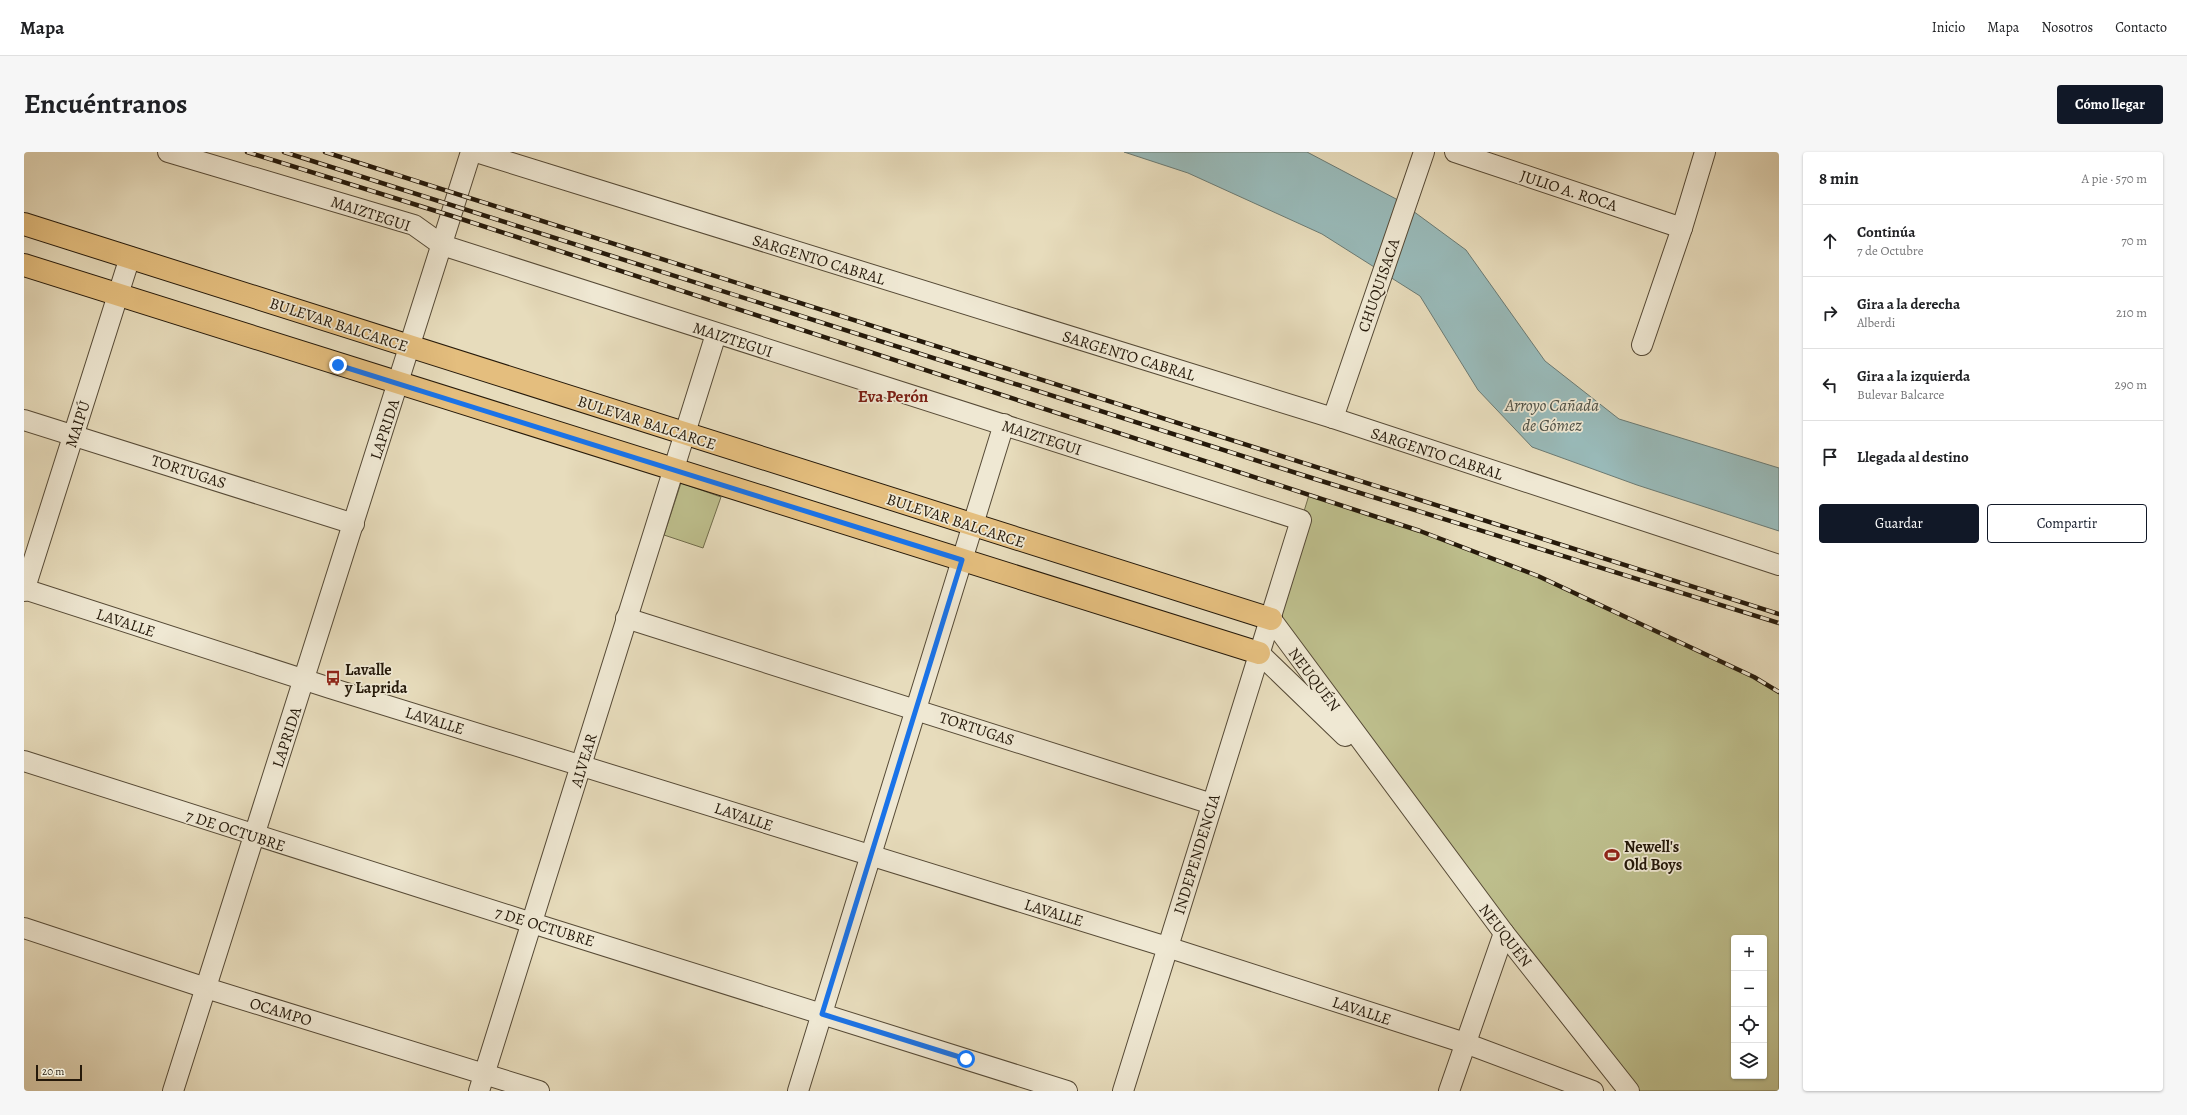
<!DOCTYPE html>
<html lang="es">
<head>
<meta charset="utf-8">
<style>
	body { margin:0; font-family:Alegreya,serif; background:#f6f6f6; color:#202124 }
	.controls { position:absolute; right:12px; bottom:12px; display:grid; overflow:hidden; border-radius:4px; box-shadow:0 1px 3px #0004 }
	.controls button { width:36px; height:36px; display:grid; place-items:center; padding:0; border:0; border-bottom:1px solid #e0e0e0; background:#fff; color:#202124; font:20px sans-serif }
	.scale { position:absolute; left:12px; bottom:10px; width:46px; box-sizing:border-box; padding-left:4px; border:2px solid #25190a; border-top:0; font-size:11px; line-height:14px; white-space:nowrap; color:#25190a; -webkit-text-stroke:3px #efe8d3; paint-order:stroke }
	.stop { position:absolute; width:12px; height:12px; margin:-9px; border:3px solid #1a73e8; border-radius:50%; background:#fff }
	.stop.end { background:#1a73e8; border-color:#fff; box-shadow:0 1px 4px #0008 }
	.list { margin:0; padding:0; list-style:none }
	h2 { display:flex; justify-content:space-between; align-items:center; height:52px; margin:0; padding:0 16px; font-size:17px }
	h2 small { font-size:13px; font-weight:400; color:#757577 }
	.list li { display:grid; grid-template-columns:26px 1fr auto; gap:12px; align-items:center; box-sizing:border-box; height:72px; padding:0 16px; border-top:1px solid #e0e0e0 }
	.list b { display:block; font-size:15px; white-space:nowrap }
	.list p { margin:0; font-size:13px; white-space:nowrap; color:#757577 }
	.list em { font-size:13px; font-style:normal; color:#757577 }
	.actions { display:flex; gap:8px; padding:12px 16px }
	.actions a { flex:1; padding:9px 0; border:1px solid #111827; border-radius:4px; text-align:center; font-size:14px; color:#111827 }
	.actions .main { background:#111827; color:#fff }
	.icon { flex:none; width:22px; height:22px; fill:none; stroke:currentColor; stroke-width:2; stroke-linecap:round; stroke-linejoin:round }
	.map { position:relative; flex:none; width:1755px; height:939px; overflow:hidden; border-radius:4px }
	header { display:flex; align-items:center; gap:24px; box-sizing:border-box; height:56px; padding:0 20px; background:#fff; border-bottom:1px solid #e0e0e0 }
	header strong { font-size:19px }
	nav { display:flex; gap:22px; margin-inline-start:auto; font-size:14px }
	.intro { display:flex; align-items:center; justify-content:space-between; box-sizing:border-box; height:96px; padding:0 24px }
	h1 { margin:0; font-size:28px }
	.button { padding:10px 18px; border-radius:4px; background:#111827; color:#fff; font-size:14px; font-weight:700 }
	main { display:flex; gap:24px; padding:0 24px }
	aside { flex:1; background:#fff; border-radius:4px; box-shadow:0 1px 3px #0004 }
	.map>svg:first-child { display:block }
	.green { fill:#bdbe8c; stroke:#716c4b; fill-rule:evenodd }
	.water { fill:#99bab9; stroke:#6b7a73 }
	.lines { fill:none; stroke-linecap:round; stroke-linejoin:round }
	.minor-casing { stroke:#564a36; stroke-width:22 }
	.major-casing { stroke:#25190a; stroke-width:24 }
	.minor { stroke:#efe8d3; stroke-width:20 }
	.major { stroke:#e4be7e; stroke-width:22 }
	.rail-casing { stroke:#25190a; stroke-width:4.5 }
	.rail { stroke:#efe8d3; stroke-width:3; stroke-dasharray:9; stroke-linecap:butt }
	.route { stroke:#1a73e8; stroke-width:5 }
	.labels { text-anchor:middle; stroke-width:3.5; stroke-linejoin:round; paint-order:stroke }
	.street-label { font-size:16px; fill:#25190a; stroke:#efe8d3 }
	.poi-label { font-size:16px; font-weight:bold; fill:#25190a; stroke:#efe8d3; text-anchor:start }
	.neighbourhood-label { font-size:17px; font-weight:bold; fill:#7a1f14; stroke:#efe8d3 }
	.water-label { font-size:17px; font-style:italic; fill:#4e5147; stroke:#efe8d3 }
</style>
</head>
<body>
<header>
<strong>Mapa</strong>
<nav><a>Inicio</a><a>Mapa</a><a>Nosotros</a><a>Contacto</a></nav>
</header>
<div class="intro"><h1>Encuéntranos</h1><a class="button">Cómo llegar</a></div>
<main>
<div class="map">
<svg width="1755" height="939" viewBox="0 0 1755 939">
	<rect width="100%" height="100%" fill="#e7dcbc"/>
	<filter id="stains"><feTurbulence type="fractalNoise" baseFrequency=".005" numOctaves="4"/><feColorMatrix values="0 0 0 0 .2 0 0 0 0 .09 0 0 0 0 .02 0 0 0 .5 -.17"/></filter>
	<radialGradient id="worn" r=".72"><stop offset=".6" stop-color="#630" stop-opacity="0"/><stop offset="1" stop-color="#630" stop-opacity=".3"/></radialGradient>
	<!-- green -->
	<g class="green">
		<polygon points="657,331 697,345 679,396 640,383"/>
		<path d="M1285 343 1396 379 1514 424 1730 525 1755 540V939H1605L1247 467ZM1710 786H1740V924H1710Z"/>
	</g>
	<!-- water -->
	<polygon class="water" points="1100,0 1283,0 1374,48 1442,98 1521,209 1595,267 1755,316 1755,379 1613,333 1508,295 1454,238 1396,144 1298,82 1164,21"/>
	<g class="lines">
		<!-- minor casing -->
		<g class="minor-casing">
			<g id="minor">
				<polyline points="144,0 390,73 418,93 1277,368 1099,939"/>
				<polyline points="452,0 1309,266 1755,413"/>
				<polyline points="1431,0 1658,76"/>
				<polyline points="1618,193 1658,76 1681,0"/>
				<polyline points="1309,266 1400,0"/>
				<polyline points="0,268 330,372"/>
				<polyline points="0,437 306,536 1143,795 1441,891 1569,939"/>
				<polyline points="0,439 106,105"/>
				<polyline points="602,466 1188,652"/>
				<polyline points="1247,467 1480,781 1605,939"/>
				<polyline points="1235,501 1321,584"/>
				<path d="M0 609C347 722 695 829 1043 939"/>
				<polyline points="0,776 182,836 515,939"/>
				<polyline points="149,939 447,0"/>
				<polyline points="455,939 692,182"/>
				<polyline points="774,939 980,272"/>
				<polyline points="1425,939 1480,781"/>
			</g>
		</g>
		<!-- major casing -->
		<g class="major-casing">
			<g id="major">
				<polyline points="0,72 1247,467"/>
				<polyline points="0,113 1235,501"/>
			</g>
		</g>
		<!-- minor -->
		<use href="#minor" class="minor"/>
		<!-- major -->
		<use href="#major" class="major"/>
		<!-- rail casing -->
		<g class="rail-casing">
			<g id="rail">
				<polyline points="223,0 428,64 1396,379 1514,424 1730,525 1755,540"/>
				<polyline points="260,0 1291,327 1755,471"/>
				<polyline points="301,0 1755,462"/>
			</g>
		</g>
		<!-- rail -->
		<use href="#rail" class="rail"/>
	</g>
	<g class="lines">
		<!-- route -->
		<polyline class="route" points="314,213 938,408 798,862 942,907"/>
	</g>
	<!-- icons -->
	<defs>
		<g id="bus-bare" transform="scale(1.2)"><path d="M-5-6H5V4H4V6H2V4H-2V6H-4V4H-5ZM-3.5-4V0h7V-4ZM-3.5 1.2v1.5H-2V1.2ZM2 1.2v1.5H3.5V1.2Z" fill="#8f2418" stroke="#efe8d3" stroke-width="2.5" paint-order="stroke"/></g>
		<g id="stadium-bare" transform="scale(1.2)"><path d="M0-5a6.5 5 0 1 0 0 10a6.5 5 0 1 0 0-10ZM-3.5-1.8h7v3.6h-7Z" fill="#8f2418" stroke="#efe8d3" stroke-width="2.5" paint-order="stroke"/></g>
	</defs>
	<g fill-rule="evenodd">
		<use href="#bus-bare" x="309" y="526"/>
		<use href="#stadium-bare" x="1588" y="703"/>
	</g>
	<g class="labels">
		<!-- street labels -->
		<g class="street-label">
			<text transform="translate(1545 38) rotate(18)" y="6">JULIO A. ROCA</text>
			<text transform="translate(347 61) rotate(18)" y="6">MAIZTEGUI</text>
			<text transform="translate(795 107) rotate(17)" y="6">SARGENTO CABRAL</text>
			<text transform="translate(1354 133) rotate(-71)" y="6">CHUQUISACA</text>
			<text transform="translate(315 172) rotate(18)" y="6">BULEVAR BALCARCE</text>
			<text transform="translate(709 187) rotate(18)" y="6">MAIZTEGUI</text>
			<text transform="translate(1105 203) rotate(17)" y="6">SARGENTO CABRAL</text>
			<text transform="translate(623 270) rotate(18)" y="6">BULEVAR BALCARCE</text>
			<text transform="translate(53 272) rotate(-72)" y="6">MAIPÚ</text>
			<text transform="translate(360 277) rotate(-72)" y="6">LAPRIDA</text>
			<text transform="translate(1018 285) rotate(18)" y="6">MAIZTEGUI</text>
			<text transform="translate(1413 301) rotate(18)" y="6">SARGENTO CABRAL</text>
			<text transform="translate(165 319) rotate(18)" y="6">TORTUGAS</text>
			<text transform="translate(932 368) rotate(18)" y="6">BULEVAR BALCARCE</text>
			<text transform="translate(102 470) rotate(18)" y="6">LAVALLE</text>
			<text transform="translate(1291 527) rotate(53)" y="6">NEUQUÉN</text>
			<text transform="translate(411 568) rotate(17)" y="6">LAVALLE</text>
			<text transform="translate(953 576) rotate(18)" y="6">TORTUGAS</text>
			<text transform="translate(262 585) rotate(-72)" y="6">LAPRIDA</text>
			<text transform="translate(559 608) rotate(-73)" y="6">ALVEAR</text>
			<text transform="translate(720 664) rotate(18)" y="6">LAVALLE</text>
			<text transform="translate(212 678) rotate(18)" y="6">7 DE OCTUBRE</text>
			<text transform="translate(1172 702) rotate(-73)" y="6">INDEPENDENCIA</text>
			<text transform="translate(1030 760) rotate(17)" y="6">LAVALLE</text>
			<text transform="translate(521 774) rotate(17)" y="6">7 DE OCTUBRE</text>
			<text transform="translate(1482 783) rotate(52)" y="6">NEUQUÉN</text>
			<text transform="translate(1338 858) rotate(18)" y="6">LAVALLE</text>
			<text transform="translate(257 859) rotate(17)" y="6">OCAMPO</text>
		</g>
		<!-- poi labels -->
		<g class="poi-label">
			<text x="321" y="523">Lavalle<tspan x="321" dy="18">y Laprida</tspan></text>
			<text x="1600" y="700">Newell's<tspan x="1600" dy="18">Old Boys</tspan></text>
		</g>
		<!-- neighbourhood labels -->
		<g class="neighbourhood-label">
			<text x="869" y="250">Eva Perón</text>
		</g>
		<!-- water labels -->
		<g class="water-label">
			<text x="1528" y="259">Arroyo Cañada<tspan x="1528" dy="20">de Gómez</tspan></text>
		</g>
	</g>
	<rect width="100%" height="100%" filter="url(#stains)"/>
	<rect width="100%" height="100%" fill="url(#worn)"/>
</svg>
<div class="controls">
<button>+</button>
<button>−</button>
<button><svg class="icon" aria-label="locate" viewBox="0 0 24 24"><circle cx="12" cy="12" r="6"/><path d="M12 2v4M12 18v4M2 12h4M18 12h4"/></svg></button>
<button><svg class="icon" aria-label="layers" viewBox="0 0 24 24"><path d="M12 4l9 5-9 5-9-5zM3 14l9 5 9-5"/></svg></button>
</div>
<div class="scale">20 m</div>
<div class="stop" style="left:942px;top:907px"></div>
<div class="stop end" style="left:314px;top:213px"></div>
</div>
<aside>
<h2>8 min<small>A pie · 570 m</small></h2>
<ul class="list">
<li><svg class="icon" aria-label="ahead" viewBox="0 0 24 24"><path d="M12 20V5M6 11l6-6 6 6"/></svg><div><b>Continúa</b><p>7 de Octubre</p></div><em>70 m</em></li>
<li><svg class="icon" aria-label="right" viewBox="0 0 24 24"><path d="M7 20v-9h11M14 6l5 5-5 5"/></svg><div><b>Gira a la derecha</b><p>Alberdi</p></div><em>210 m</em></li>
<li><svg class="icon" aria-label="left" viewBox="0 0 24 24"><path d="M17 20v-9H6M10 6l-5 5 5 5"/></svg><div><b>Gira a la izquierda</b><p>Bulevar Balcarce</p></div><em>290 m</em></li>
<li><svg class="icon" aria-label="arrive" viewBox="0 0 24 24"><path d="M6 21V4h12l-3 4 3 4H6"/></svg><div><b>Llegada al destino</b></div></li>
</ul>
<div class="actions"><a class="main">Guardar</a><a>Compartir</a></div>
</aside>
</main>
</body>
</html>
